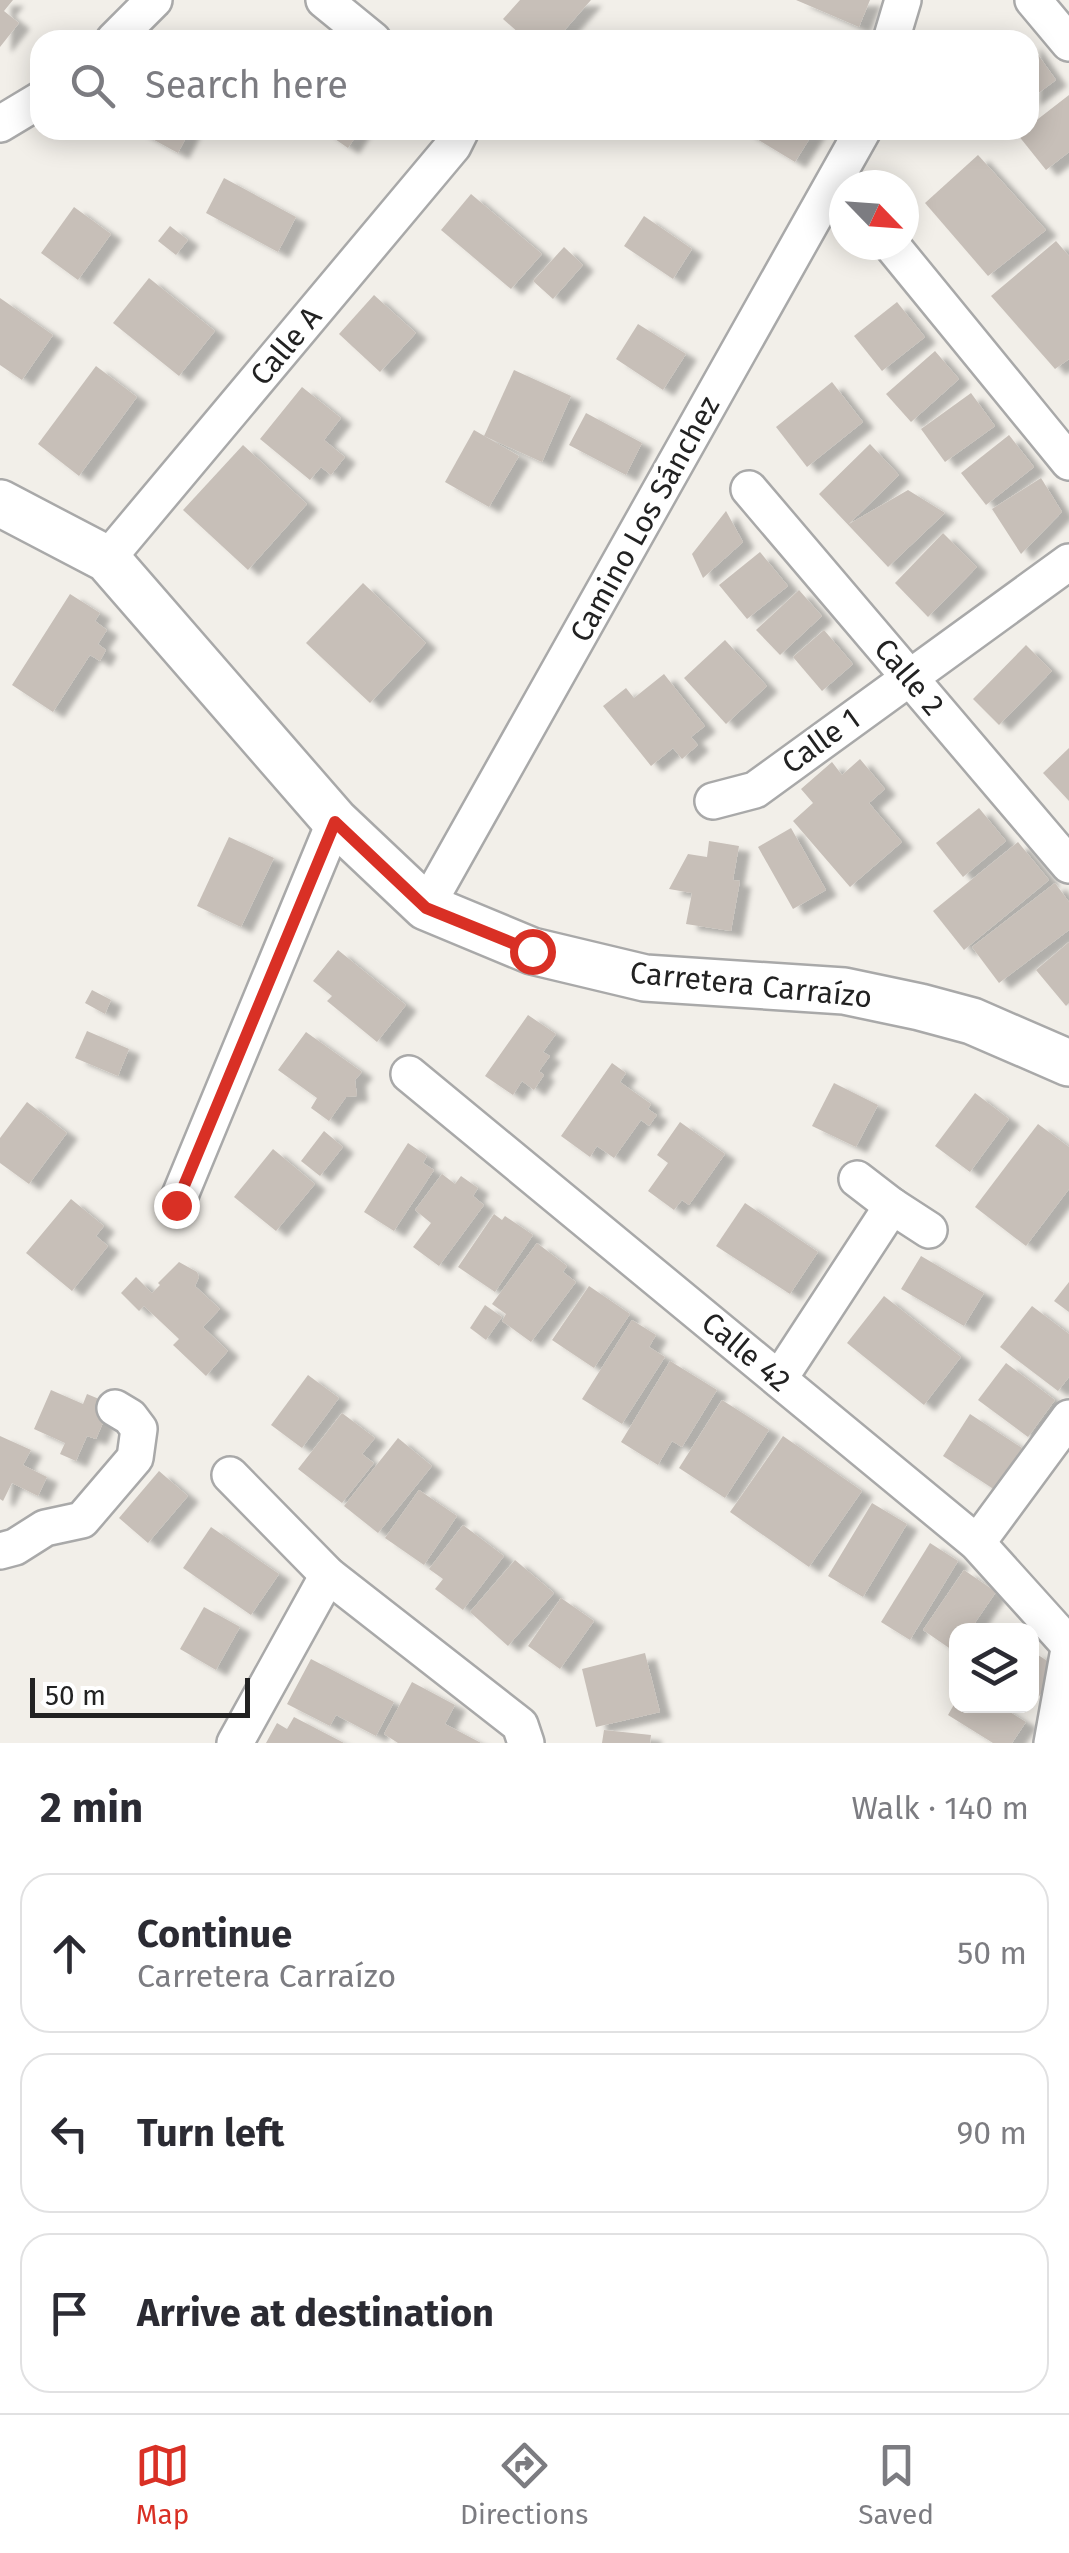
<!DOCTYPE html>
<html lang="en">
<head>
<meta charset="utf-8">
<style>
	body { margin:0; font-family:"Fira Sans",sans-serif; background:#f2f2f3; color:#2b2b33 }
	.controls { position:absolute; right:30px; bottom:30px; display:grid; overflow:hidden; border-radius:20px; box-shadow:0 5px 25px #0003 }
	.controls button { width:90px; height:90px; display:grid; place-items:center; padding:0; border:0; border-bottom:2px solid #e1e1e2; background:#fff; color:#2b2b33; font:50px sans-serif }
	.compass { position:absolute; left:829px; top:170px; width:90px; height:90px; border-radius:50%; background:#fff; box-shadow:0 5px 25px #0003; rotate:115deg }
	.scale { position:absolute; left:30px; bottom:25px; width:220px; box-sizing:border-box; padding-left:10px; border:5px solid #222; border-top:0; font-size:28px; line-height:35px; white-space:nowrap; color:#222; -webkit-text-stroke:8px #fff; paint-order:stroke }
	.stop { position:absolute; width:30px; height:30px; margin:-22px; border:8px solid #d93025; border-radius:50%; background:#fff }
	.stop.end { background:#d93025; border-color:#fff; box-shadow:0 2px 10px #0008 }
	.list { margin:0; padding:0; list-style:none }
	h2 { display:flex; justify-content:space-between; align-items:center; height:130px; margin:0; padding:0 40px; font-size:42px }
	h2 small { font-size:32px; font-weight:400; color:#7c7c81 }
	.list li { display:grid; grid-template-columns:65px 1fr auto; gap:30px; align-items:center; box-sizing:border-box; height:160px; margin:0 20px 20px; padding:0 20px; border:2px solid #e1e1e2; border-radius:30px }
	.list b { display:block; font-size:38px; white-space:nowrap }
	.list p { margin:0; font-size:32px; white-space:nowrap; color:#7c7c81 }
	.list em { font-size:32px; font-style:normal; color:#7c7c81 }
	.icon { flex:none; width:55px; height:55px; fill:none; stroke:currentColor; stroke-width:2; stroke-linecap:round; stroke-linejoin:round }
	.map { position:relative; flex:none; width:1069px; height:1743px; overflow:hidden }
	.search { position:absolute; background:#fff; box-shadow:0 5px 25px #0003; left:30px; right:30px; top:30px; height:110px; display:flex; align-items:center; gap:25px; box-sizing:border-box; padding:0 35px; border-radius:30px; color:#7c7c81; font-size:38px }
	.sheet { height:670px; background:#fff }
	nav { display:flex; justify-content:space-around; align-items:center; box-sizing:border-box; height:140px; border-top:2px solid #e1e1e2; background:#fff; font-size:28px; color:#7c7c81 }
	nav a { display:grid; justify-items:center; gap:5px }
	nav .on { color:#d93025 }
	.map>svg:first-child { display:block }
	.building { fill:#c7bfb8; filter:url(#shadow) }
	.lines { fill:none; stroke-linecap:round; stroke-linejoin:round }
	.minor-casing { stroke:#a9a9a9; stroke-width:40 }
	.tertiary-casing { stroke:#a9a9a9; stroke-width:50 }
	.minor { stroke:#fff; stroke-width:35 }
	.tertiary { stroke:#fff; stroke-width:45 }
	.route { stroke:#d93025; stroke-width:12 }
	.labels { text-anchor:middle; stroke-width:8; stroke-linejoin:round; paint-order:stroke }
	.street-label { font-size:30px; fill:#222; stroke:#fff }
</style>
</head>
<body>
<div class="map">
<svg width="1069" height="1743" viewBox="0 0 1069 1743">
	<defs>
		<filter id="shadow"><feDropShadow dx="11" dy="6" stdDeviation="2.5" flood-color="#0004"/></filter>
	</defs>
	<rect width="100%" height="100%" fill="#f2efe9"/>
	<!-- building -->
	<g class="building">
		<polygon points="0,0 13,0 4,11 19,23 0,47"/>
		<polygon points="520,0 591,0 556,40 527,40 503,19"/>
		<polygon points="796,0 870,0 859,27"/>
		<polygon points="1029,42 1056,80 1029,100"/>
		<polygon points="1069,95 1069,152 1046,170 1018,135 1024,130 1029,130 1029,126"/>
		<polygon points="136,130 190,130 178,153"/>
		<polygon points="322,130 360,130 348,148"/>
		<polygon points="742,130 815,130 795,162"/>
		<polygon points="978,155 1046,230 988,276 925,203"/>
		<polygon points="224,178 296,217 278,252 206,213"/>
		<polygon points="471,194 542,254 511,289 441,230"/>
		<polygon points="74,207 111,234 78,280 41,253"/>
		<polygon points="644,216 692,249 673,279 624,246"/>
		<polygon points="170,226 188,240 176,255 158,241"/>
		<polygon points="1056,241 1069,256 1069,359 1055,369 991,296"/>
		<polygon points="564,247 583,265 553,299 533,281"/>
		<polygon points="149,278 215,331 179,376 113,323"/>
		<polygon points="374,295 416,333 380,372 339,334"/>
		<polygon points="0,298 53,335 22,380 0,365"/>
		<polygon points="897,302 925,337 882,371 854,336"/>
		<polygon points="638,324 686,354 663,390 616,359"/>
		<polygon points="935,351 959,379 911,422 886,394"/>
		<polygon points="96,366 137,397 79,476 38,444"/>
		<polygon points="514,370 571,396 542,462 484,436"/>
		<polygon points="832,382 863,422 807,467 776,427"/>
		<polygon points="302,387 341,418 324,440 345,457 331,475 321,467 310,480 260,439"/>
		<polygon points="971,393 995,426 945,462 921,429"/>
		<polygon points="586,413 642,443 626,475 569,445"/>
		<polygon points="474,430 519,456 489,507 445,482"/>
		<polygon points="1009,435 1034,467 986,505 961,473"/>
		<polygon points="870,444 899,475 849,524 908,490 945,513 888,567 819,494"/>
		<polygon points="243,445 307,504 248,570 183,510"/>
		<polygon points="1041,478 1062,512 1021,554 992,509"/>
		<polygon points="726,511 743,542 703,578 692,554"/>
		<polygon points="943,533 977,567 928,617 895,583"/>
		<polygon points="760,552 788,586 747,619 719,585"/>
		<polygon points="363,583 426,643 370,703 306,643"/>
		<polygon points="799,590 822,616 780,655 756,630"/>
		<polygon points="70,594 100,613 95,621 107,630 98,644 106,650 100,661 90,655 53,712 12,685"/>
		<polygon points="824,630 853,664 822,691 793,657"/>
		<polygon points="725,640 767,686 726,724 684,678"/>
		<polygon points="1026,645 1052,671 999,725 973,699"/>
		<polygon points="664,674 705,726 691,737 698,745 682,759 673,748 651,766 603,706 626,688 634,698"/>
		<polygon points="1069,748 1069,801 1043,773"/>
		<polygon points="860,759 885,789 869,803 902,842 850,887 793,821 813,803 801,789 832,762 842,775"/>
		<polygon points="979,808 1006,841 963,877 936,843"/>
		<polygon points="791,828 826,890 793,909 758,847"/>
		<polygon points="229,837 274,858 241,927 197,906"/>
		<polygon points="709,841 739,846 733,880 740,881 731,931 686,924 692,893 669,889 688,854 707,857"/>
		<polygon points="1018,842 1049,880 964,950 933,911"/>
		<polygon points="1055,883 1069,902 1069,930 999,983 972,947"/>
		<polygon points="1069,942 1069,1003 1066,1006 1036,970"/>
		<polygon points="338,950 406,1005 377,1042 327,1001 332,996 313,981"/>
		<polygon points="92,990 111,1000 105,1014 85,1003"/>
		<polygon points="528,1015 556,1034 543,1052 550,1056 539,1071 544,1075 534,1090 522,1081 513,1095 485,1076"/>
		<polygon points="87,1031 129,1049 118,1076 75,1058"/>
		<polygon points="306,1032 362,1072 355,1080 357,1096 346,1097 329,1121 311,1108 317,1098 278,1070"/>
		<polygon points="612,1063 626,1073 620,1082 651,1104 648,1109 657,1115 649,1126 641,1120 614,1158 597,1146 590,1157 561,1136"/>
		<polygon points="834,1083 878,1105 856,1147 812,1126"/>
		<polygon points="975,1093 1009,1119 970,1172 935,1146"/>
		<polygon points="27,1102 67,1133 29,1184 0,1163 0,1138"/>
		<polygon points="680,1122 725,1154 689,1205 682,1200 674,1210 648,1191 668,1163 657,1155"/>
		<polygon points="1038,1124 1069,1147 1069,1189 1026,1246 975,1207"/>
		<polygon points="324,1131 343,1147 320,1176 301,1161"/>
		<polygon points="408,1143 427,1156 423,1163 434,1170 394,1231 364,1212"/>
		<polygon points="273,1149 315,1184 276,1231 234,1197"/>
		<polygon points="442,1174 455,1184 461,1176 478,1188 473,1196 484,1205 439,1266 413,1247 431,1223 415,1210"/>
		<polygon points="71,1199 104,1226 96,1236 108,1246 72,1291 26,1253"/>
		<polygon points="745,1203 818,1252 790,1294 716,1246"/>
		<polygon points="494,1214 502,1220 505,1216 533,1235 495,1292 458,1267"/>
		<polygon points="537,1243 567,1266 563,1272 576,1282 531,1342 502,1321 506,1314 492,1304"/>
		<polygon points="921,1256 984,1293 964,1326 901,1289"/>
		<polygon points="179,1262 197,1272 199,1277 195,1286 220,1309 203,1327 228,1351 206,1376 173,1345 179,1339 144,1306 139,1311 121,1293 136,1277 152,1293 160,1285 158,1283"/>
		<polygon points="1069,1282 1069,1312 1054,1301"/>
		<polygon points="589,1286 630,1314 594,1368 552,1340"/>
		<polygon points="884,1296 961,1357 924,1405 847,1343"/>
		<polygon points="485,1305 502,1317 486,1340 470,1328"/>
		<polygon points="1032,1306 1069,1334 1069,1377 1058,1391 1000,1347"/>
		<polygon points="632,1320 656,1335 649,1347 665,1357 622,1424 582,1399"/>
		<polygon points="670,1361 717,1390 682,1447 672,1441 658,1465 621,1442"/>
		<polygon points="1006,1363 1055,1400 1028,1437 978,1400"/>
		<polygon points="308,1375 339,1398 302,1448 271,1425"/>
		<polygon points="51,1390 83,1404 87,1394 111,1404 96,1439 87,1436 76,1461 60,1454 65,1443 34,1429"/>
		<polygon points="722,1400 769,1430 725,1498 679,1468"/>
		<polygon points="342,1413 375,1438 362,1454 374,1463 342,1503 298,1469"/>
		<polygon points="970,1414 1022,1448 995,1490 943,1456"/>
		<polygon points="0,1436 31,1450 23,1465 47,1477 38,1496 12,1483 3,1501 0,1499"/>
		<polygon points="783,1436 862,1491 809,1567 730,1512"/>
		<polygon points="398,1438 432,1466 378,1533 344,1506"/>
		<polygon points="159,1471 188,1496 148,1543 119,1518"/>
		<polygon points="419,1490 457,1516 424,1565 385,1538"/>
		<polygon points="872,1503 907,1524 863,1597 828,1576"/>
		<polygon points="463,1525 504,1556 463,1610 435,1589 443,1579 429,1569"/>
		<polygon points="211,1527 279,1574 251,1615 183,1568"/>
		<polygon points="930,1543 958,1561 910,1640 881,1622"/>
		<polygon points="515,1560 554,1593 508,1646 470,1612"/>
		<polygon points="964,1570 996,1592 970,1630 956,1630 955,1652 923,1630"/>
		<polygon points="561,1598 594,1621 560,1669 528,1646"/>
		<polygon points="204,1607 240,1627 216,1670 180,1649"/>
		<polygon points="1032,1651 1058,1668 1034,1704 1032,1702"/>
		<polygon points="645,1653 660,1712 596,1727 582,1669"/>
		<polygon points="311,1659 394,1702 376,1736 336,1715 330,1726 287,1704"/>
		<polygon points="412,1682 455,1705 445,1724 481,1743 398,1743 384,1734"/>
		<polygon points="956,1701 956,1706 1000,1706 1026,1722 1012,1743 993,1743 948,1715"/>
		<polygon points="294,1717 344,1743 266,1743 277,1723 287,1729"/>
		<polygon points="604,1730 651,1735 650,1743 602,1743"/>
	</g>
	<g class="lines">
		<!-- minor casing -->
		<g class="minor-casing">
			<g id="minor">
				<polyline points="324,0 373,40"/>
				<polyline points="1033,0 1069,43"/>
				<polyline points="114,40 154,0"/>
				<polyline points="891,40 903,0"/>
				<polyline points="0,124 40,100"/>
				<polyline points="894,248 1069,462"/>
				<polyline points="749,489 1069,865"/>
				<polyline points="107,559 453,146 461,130"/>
				<polyline points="713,801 755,790 1069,562"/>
				<polyline points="426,907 863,130"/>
				<polyline points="409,1074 977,1543 1069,1645"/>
				<polyline points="857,1179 892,1206 929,1230"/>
				<polyline points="176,1205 335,821"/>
				<polyline points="779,1379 892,1206"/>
				<polyline points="230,1475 328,1575 520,1725 526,1743"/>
				<polyline points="977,1543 1069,1418"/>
				<polyline points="0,1551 15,1547 45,1528 82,1520 135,1458 139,1429 130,1417 115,1408"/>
				<polyline points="235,1743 328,1575"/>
				<polyline points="1052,1743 1069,1649"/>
			</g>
		</g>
		<!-- tertiary casing -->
		<g class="tertiary-casing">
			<polyline id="tertiary" points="0,503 107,559 335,821 426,907 532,951 645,978 844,991 920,1007 972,1021 1069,1063"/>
		</g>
		<!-- minor -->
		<use href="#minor" class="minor"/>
		<!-- tertiary -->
		<use href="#tertiary" class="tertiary"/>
	</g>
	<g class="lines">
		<!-- route -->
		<polyline class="route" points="176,1205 335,822 426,908 532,951"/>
	</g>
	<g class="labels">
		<!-- street labels -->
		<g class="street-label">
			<text transform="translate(286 346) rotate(-50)" y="10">Calle A</text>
			<text transform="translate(645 519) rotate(-61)" y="10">Camino Los Sánchez</text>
			<text transform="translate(909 677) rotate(50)" y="10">Calle 2</text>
			<text transform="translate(821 741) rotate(-36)" y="10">Calle 1</text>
			<text transform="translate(751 985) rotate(6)" y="10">Carretera Carraízo</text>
			<text transform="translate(746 1352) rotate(40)" y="10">Calle 42</text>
		</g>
	</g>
</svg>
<div class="controls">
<button><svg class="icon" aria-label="layers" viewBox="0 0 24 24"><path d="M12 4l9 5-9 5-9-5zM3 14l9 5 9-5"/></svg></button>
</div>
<svg class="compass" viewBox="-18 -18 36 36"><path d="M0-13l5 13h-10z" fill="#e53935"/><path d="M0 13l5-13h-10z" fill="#7c7c81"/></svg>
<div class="scale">50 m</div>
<div class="stop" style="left:532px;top:951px"></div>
<div class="stop end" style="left:176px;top:1205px"></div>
<div class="search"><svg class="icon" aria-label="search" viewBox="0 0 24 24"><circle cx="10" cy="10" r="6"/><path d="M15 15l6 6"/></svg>Search here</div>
</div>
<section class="sheet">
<h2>2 min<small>Walk · 140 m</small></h2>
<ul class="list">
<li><svg class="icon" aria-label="ahead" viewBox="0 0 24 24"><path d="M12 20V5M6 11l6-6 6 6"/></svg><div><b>Continue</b><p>Carretera Carraízo</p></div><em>50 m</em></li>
<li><svg class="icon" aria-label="left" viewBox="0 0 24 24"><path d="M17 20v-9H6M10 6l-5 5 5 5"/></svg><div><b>Turn left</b></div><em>90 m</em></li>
<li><svg class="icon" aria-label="arrive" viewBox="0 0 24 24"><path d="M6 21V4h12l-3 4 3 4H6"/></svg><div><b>Arrive at destination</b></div></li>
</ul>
</section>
<nav>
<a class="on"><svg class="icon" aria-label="map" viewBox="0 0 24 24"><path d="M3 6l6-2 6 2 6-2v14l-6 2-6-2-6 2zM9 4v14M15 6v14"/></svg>Map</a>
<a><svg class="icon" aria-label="directions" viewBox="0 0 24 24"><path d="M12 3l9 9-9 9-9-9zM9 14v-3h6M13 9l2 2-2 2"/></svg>Directions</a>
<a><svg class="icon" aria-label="saved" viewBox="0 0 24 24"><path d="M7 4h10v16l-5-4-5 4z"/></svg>Saved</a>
</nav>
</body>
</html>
